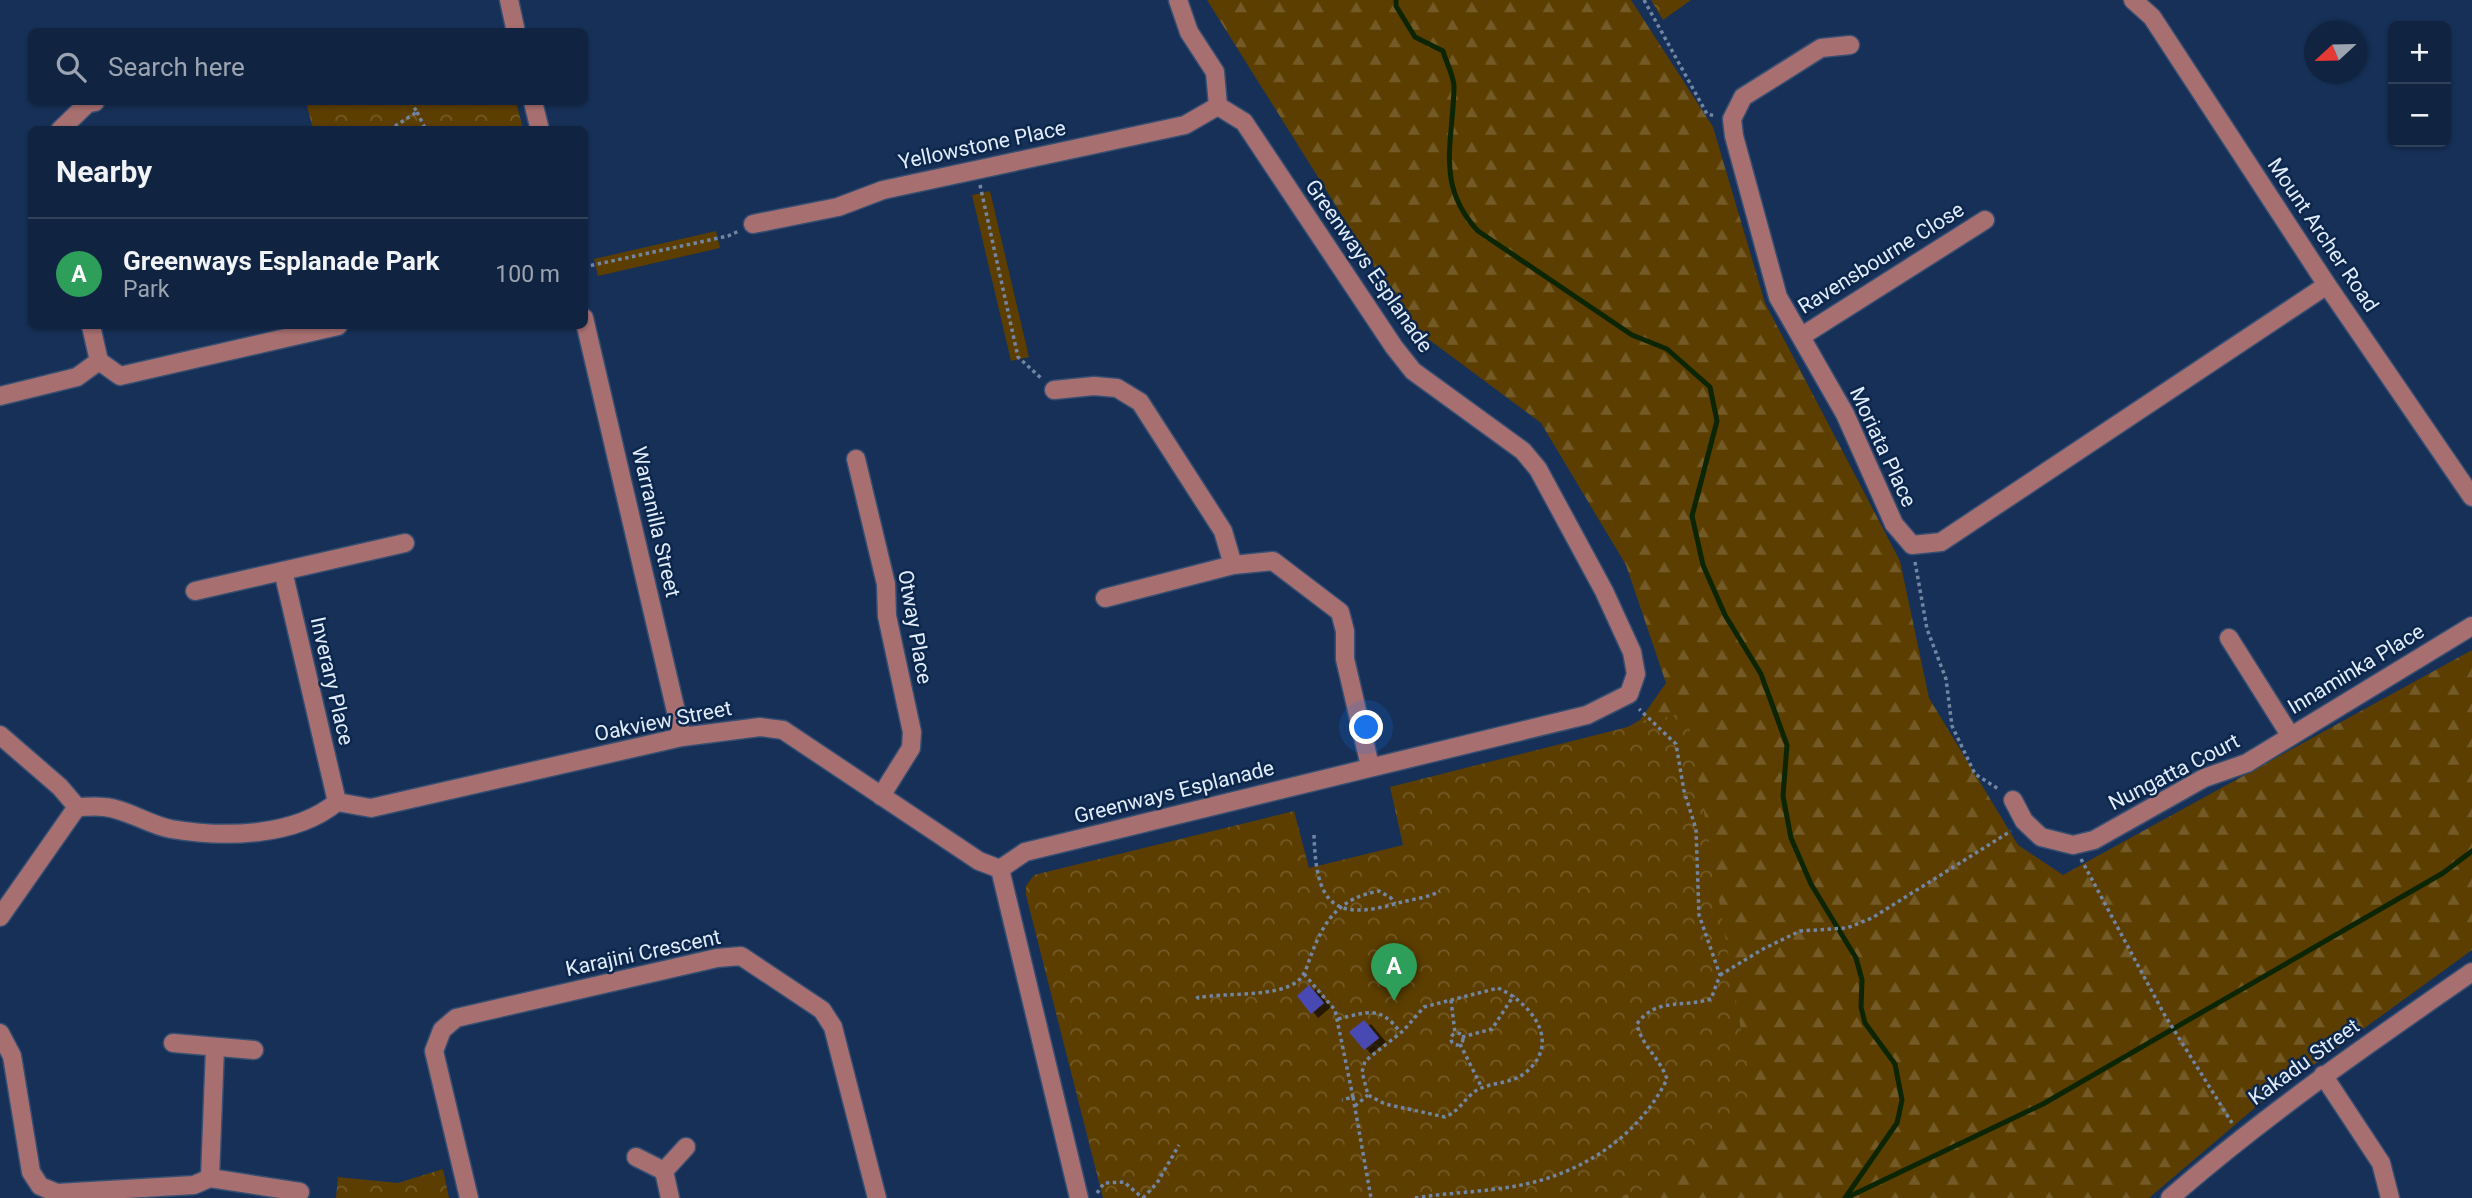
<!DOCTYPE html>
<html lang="en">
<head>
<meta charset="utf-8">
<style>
	body { margin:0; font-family:Roboto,sans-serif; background:#192c48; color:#f1f3f6 }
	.controls { position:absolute; right:21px; top:21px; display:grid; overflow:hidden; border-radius:10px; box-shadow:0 2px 5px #0004 }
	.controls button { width:63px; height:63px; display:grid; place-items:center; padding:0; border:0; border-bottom:2px solid #30415a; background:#102441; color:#f1f3f6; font:35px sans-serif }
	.compass { position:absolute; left:2304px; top:21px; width:63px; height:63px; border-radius:50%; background:#102441; box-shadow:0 2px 5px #0004; rotate:248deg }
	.you { position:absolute; left:1367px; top:728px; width:24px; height:24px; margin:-18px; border:5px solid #fff; border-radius:50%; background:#1a73e8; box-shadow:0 0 0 10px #1a73e833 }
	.badge { display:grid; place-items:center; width:46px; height:46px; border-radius:50%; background:#e9ab38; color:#fff; font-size:23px; font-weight:700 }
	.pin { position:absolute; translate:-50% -58px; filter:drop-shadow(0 2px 4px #0008) }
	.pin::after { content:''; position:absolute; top:37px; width:24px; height:21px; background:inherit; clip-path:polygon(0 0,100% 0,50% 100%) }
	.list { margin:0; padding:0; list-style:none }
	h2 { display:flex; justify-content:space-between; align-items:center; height:91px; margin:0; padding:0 28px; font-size:30px }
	h2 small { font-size:23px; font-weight:400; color:#9ca4b1 }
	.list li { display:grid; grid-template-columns:46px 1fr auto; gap:21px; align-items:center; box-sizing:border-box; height:112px; padding:0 28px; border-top:2px solid #30415a }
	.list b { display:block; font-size:26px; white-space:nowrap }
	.list p { margin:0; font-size:23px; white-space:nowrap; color:#9ca4b1 }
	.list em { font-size:23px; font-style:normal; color:#9ca4b1 }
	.icon { flex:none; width:38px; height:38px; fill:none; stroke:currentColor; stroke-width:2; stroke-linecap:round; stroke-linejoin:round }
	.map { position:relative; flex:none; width:2472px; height:1198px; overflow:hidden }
	.search { position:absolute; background:#102441; box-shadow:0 2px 5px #0004; left:28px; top:28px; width:560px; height:77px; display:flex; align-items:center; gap:18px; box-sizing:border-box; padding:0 24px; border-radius:10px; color:#9ca4b1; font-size:26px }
	.panel { position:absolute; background:#102441; box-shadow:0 2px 5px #0004; left:28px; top:126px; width:560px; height:203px; border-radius:10px }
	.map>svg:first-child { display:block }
	.grass { fill:#5c3e00 }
	.forest { fill:url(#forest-firs) }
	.park { fill:url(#park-crowns) }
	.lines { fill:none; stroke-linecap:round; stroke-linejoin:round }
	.stream { stroke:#0c2504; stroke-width:5 }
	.building { fill:#4a49b3; filter:url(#shadow) }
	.minor-casing { stroke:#364e71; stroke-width:21 }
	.path { stroke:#7285a2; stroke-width:3.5; stroke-dasharray:3.5 3.5; stroke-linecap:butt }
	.minor { stroke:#a86f70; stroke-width:18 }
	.labels { text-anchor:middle; stroke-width:5; stroke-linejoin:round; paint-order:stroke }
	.street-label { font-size:21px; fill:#e1ecfb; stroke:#0c264c }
</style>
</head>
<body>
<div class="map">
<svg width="2472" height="1198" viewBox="0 0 2472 1198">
	<defs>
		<pattern id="forest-firs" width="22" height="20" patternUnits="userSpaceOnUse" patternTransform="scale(1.75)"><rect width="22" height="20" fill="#5c3e00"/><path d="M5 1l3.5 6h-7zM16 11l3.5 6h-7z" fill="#735a26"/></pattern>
		<pattern id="park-crowns" width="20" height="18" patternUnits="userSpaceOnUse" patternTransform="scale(1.75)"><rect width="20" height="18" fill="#5c3e00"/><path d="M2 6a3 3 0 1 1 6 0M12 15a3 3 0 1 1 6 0" fill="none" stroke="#735a26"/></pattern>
		<filter id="shadow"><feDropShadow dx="7" dy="4" stdDeviation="0" flood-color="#0009"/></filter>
	</defs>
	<rect width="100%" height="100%" fill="#163057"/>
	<!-- grass -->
	<g class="grass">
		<polygon points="990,191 1029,357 1011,361 972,195"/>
		<polygon points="716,231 720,248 598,276 594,259"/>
	</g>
	<!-- forest -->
	<polygon class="forest" points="1207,0 1631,0 1713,127 1765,303 1900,561 1929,698 2018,845 2063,875 2472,650 2472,950 2257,1106 2149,1198 1472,1198 1604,741 1640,720 1666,683 1626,565 1541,423 1412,327"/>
	<!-- park -->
	<g class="park">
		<polygon points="1651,0 1691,0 1663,20"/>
		<polygon points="306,102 516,102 523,129 313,129"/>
		<polygon points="1687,712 1754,1106 1665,1184 1613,1198 1103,1198 1026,895 1026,886 1034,875 1294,811 1309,868 1403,845 1390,787"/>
		<polygon points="443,1169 449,1198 336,1198 338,1177 398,1183"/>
	</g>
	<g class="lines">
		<!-- stream -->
		<g class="stream">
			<path d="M1396 0V6L1415 37 1443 51C1446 62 1454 76 1454 87 1453 143 1435 185 1478 231L1632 335 1667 349 1710 387 1717 421 1692 516 1703 565 1725 615 1761 674 1787 745 1783 796 1791 838 1811 884 1856 958 1862 980 1861 1007 1865 1023 1895 1064 1902 1100 1897 1123 1845 1198"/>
			<polyline points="1846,1198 2043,1104 2443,873 2472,851"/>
		</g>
	</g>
	<!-- building -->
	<g class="building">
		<polygon points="1309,985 1324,1003 1311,1014 1297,996"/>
		<polygon points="1364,1020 1379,1038 1364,1050 1349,1032"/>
	</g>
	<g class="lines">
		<!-- minor casing -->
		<g class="minor-casing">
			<g id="minor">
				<polyline points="509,0 516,32"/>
				<polyline points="2133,0 2152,17 2327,285 2472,497"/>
				<polyline points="1850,45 1821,48 1743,97 1732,119 1734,136 1778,297 1845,414 1894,524 1912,545 1941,542 2327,285"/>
				<polyline points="533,102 540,130"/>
				<polyline points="60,130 88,103 95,102"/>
				<polyline points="753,224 838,207 883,190 1185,125 1218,106"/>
				<polyline points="584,318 682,737"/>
				<polyline points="91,326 99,361"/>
				<polyline points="1802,336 1985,220"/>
				<polyline points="1054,390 1094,386 1117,388 1140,402 1223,531 1233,565"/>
				<polyline points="0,396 77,377 99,361 120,376 338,326"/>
				<polyline points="856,459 886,584 887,616 912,732 911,748 881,796"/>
				<polyline points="283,571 337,802"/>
				<polyline points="195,591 405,543"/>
				<polyline points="1105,598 1233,565 1273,561 1340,612 1345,631 1345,659 1370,766"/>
				<polyline points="2229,638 2290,735"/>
				<path d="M0 735 60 787 77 807C86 807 96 806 104 807 127 809 149 825 171 829 224 838 295 837 337 802L371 808 682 737 760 727 783 730 979 861 1000 869"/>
				<polyline points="2013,800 2024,821 2041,837 2073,845 2094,840 2204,778 2247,763 2472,626"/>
				<polyline points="1000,869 1025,852 1587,715 1629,694 1636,674 1632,652 1604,591 1538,469 1523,451 1413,371 1394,347 1244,122 1218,106 1215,72 1189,32 1178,0"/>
				<polyline points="1000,869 1079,1198"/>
				<polyline points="0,917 77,807"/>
				<polyline points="0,1033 12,1056 31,1172 40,1186 57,1193 194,1185 210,1178 300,1192"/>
				<polyline points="173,1043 254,1050"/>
				<polyline points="2323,1075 2381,1163 2390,1198"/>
				<polyline points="636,1157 664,1171 686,1147"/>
				<polyline points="664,1171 670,1198"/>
				<polyline points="210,1178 215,1047"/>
				<polyline points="469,1198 434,1051 442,1030 456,1018 717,958 741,956 822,1010 833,1027 877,1198"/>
				<path d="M2170 1198C2265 1115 2368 1044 2472 972"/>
			</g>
		</g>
		<!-- path -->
		<g class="path">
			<polyline points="1644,0 1707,114 1716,116"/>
			<polyline points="417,112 426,130"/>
			<polyline points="389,130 417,112 411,102"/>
			<polyline points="980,185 1018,357 1042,379"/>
			<polyline points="584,267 728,236 739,231"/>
			<polyline points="1915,562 1927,629 1946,679 1952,726 1975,774 2000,790"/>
			<path d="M1314 835C1316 901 1331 923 1398 903 1412 899 1428 898 1440 891"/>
			<polyline points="2081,859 2164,1014 2232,1123"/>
			<polyline points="1304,974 1335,1010 1353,1097 1342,1100"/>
			<polyline points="1720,975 1763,949 1800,931 1847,928 1872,918 2011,831"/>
			<path d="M1498 988C1531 1003 1563 1042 1525 1073 1510 1085 1490 1081 1474 1092 1464 1100 1458 1112 1445 1117L1385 1104 1368 1095 1362 1072 1365 1061 1403 1031 1424 1007Z"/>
			<path d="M1197 996 1198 998C1224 992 1277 998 1298 981 1306 974 1308 962 1312 953 1325 918 1341 898 1379 891L1391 898 1395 904"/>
			<polyline points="1451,1000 1455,1033"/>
			<path d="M1338 1019C1368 1012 1380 1005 1400 1032"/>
			<circle cx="1457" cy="1039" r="6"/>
			<polyline points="1462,1037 1492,1029 1514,995"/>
			<polyline points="1460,1044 1482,1088"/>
			<polyline points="1353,1097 1371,1198"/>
			<polyline points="1355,1106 1368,1095"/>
			<polyline points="1097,1193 1104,1183 1124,1182 1143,1198"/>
			<polyline points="1143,1198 1157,1183 1179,1145"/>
			<path d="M1415 1198C1452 1192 1490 1192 1526 1184 1586 1171 1640 1134 1667 1079 1660 1058 1641 1045 1637 1024 1656 997 1683 1008 1711 999L1720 975 1699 915 1696 829 1684 791 1676 744 1639 709"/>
		</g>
		<!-- minor -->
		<use href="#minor" class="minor"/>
	</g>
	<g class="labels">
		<!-- street labels -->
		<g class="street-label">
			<text transform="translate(982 145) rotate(-12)" y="7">Yellowstone Place</text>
			<text transform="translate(2323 235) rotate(56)" y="7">Mount Archer Road</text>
			<text transform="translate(1881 258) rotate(-32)" y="7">Ravensbourne Close</text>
			<text transform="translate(1369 266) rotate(55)" y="7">Greenways Esplanade</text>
			<text transform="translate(1883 447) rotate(65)" y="7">Moriata Place</text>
			<text transform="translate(656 522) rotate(77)" y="7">Warranilla Street</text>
			<text transform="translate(915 627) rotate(80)" y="7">Otway Place</text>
			<text transform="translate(2356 669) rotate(-31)" y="7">Innaminka Place</text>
			<text transform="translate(332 681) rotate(77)" y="7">Inverary Place</text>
			<text transform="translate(663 721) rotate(-11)" y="7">Oakview Street</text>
			<text transform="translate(2174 772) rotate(-27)" y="7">Nungatta Court</text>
			<text transform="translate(1174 792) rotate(-14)" y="7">Greenways Esplanade</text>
			<text transform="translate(643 953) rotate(-12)" y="7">Karajini Crescent</text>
			<text transform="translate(2304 1062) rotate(-36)" y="7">Kakadu Street</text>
		</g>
	</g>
</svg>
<div class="controls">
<button>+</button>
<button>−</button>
</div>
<svg class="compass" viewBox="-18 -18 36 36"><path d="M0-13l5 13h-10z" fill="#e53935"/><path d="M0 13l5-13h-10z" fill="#9ca4b1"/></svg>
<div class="you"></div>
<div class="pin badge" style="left:1394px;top:1001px;background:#2e9e5b">A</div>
<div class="search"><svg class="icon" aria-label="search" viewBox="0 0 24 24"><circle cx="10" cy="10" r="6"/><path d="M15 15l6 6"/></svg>Search here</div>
<section class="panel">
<h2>Nearby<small></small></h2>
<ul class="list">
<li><span class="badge" style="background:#2e9e5b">A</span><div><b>Greenways Esplanade Park</b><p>Park</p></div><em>100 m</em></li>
</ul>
</section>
</div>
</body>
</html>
